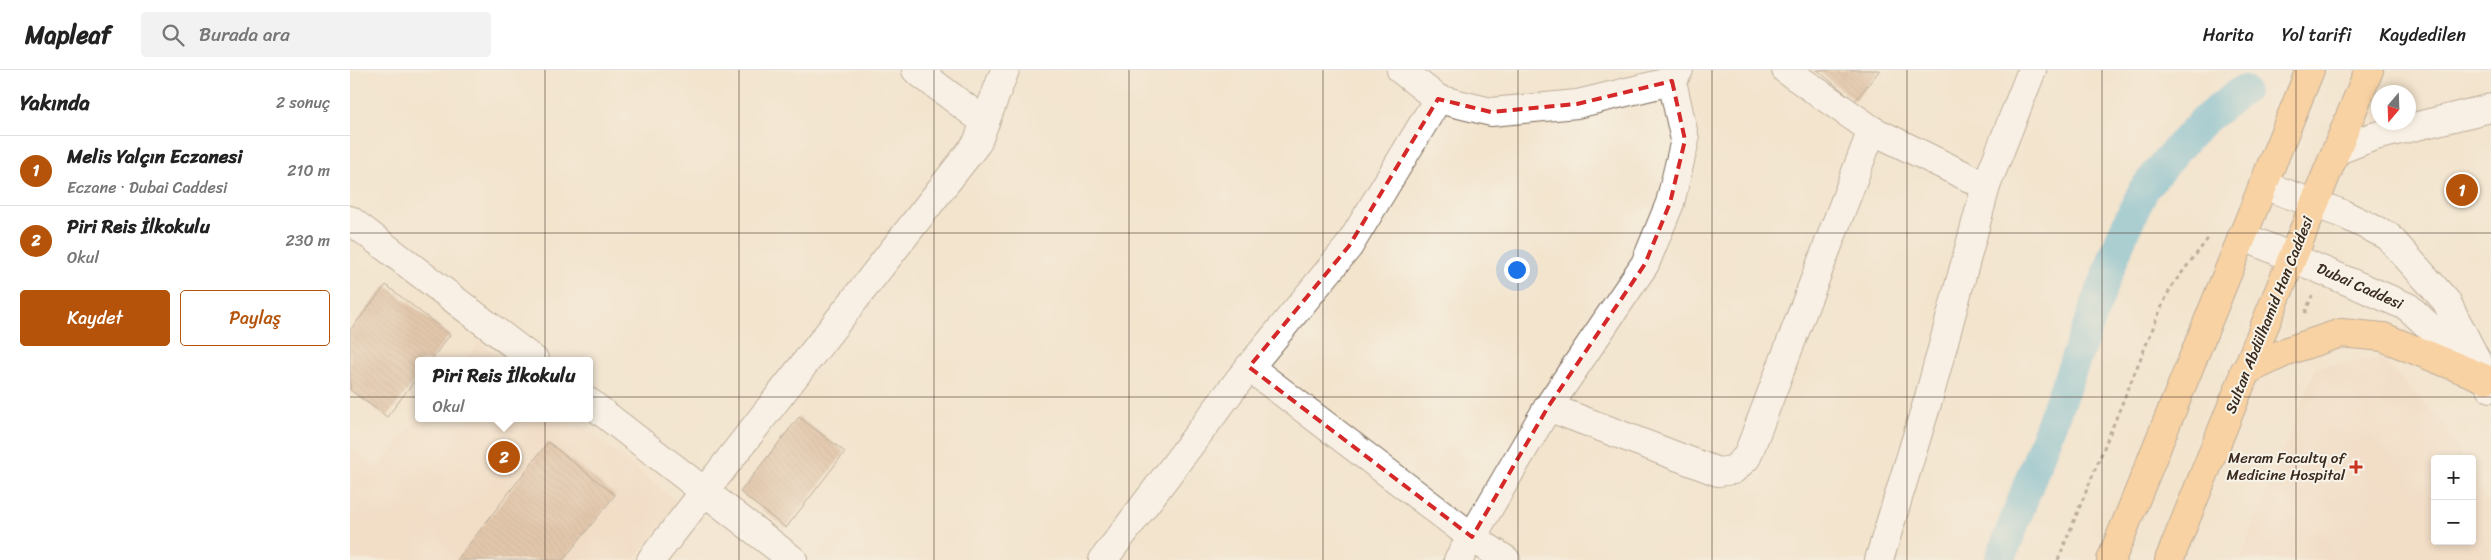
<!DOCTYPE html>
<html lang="tr">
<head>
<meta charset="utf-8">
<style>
	body { margin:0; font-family:Sriracha,sans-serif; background:#f2f2f2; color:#222 }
	.controls { position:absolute; right:15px; bottom:15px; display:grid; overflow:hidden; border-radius:5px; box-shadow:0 2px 8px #0003 }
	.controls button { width:45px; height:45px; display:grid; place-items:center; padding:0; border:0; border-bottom:1px solid #e0e0e0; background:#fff; color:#222; font:25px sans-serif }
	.compass { position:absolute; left:2021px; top:15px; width:45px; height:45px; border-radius:50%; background:#fff; box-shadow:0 2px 8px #0003; rotate:199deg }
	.you { position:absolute; left:1166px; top:199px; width:18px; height:18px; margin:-12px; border:4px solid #fff; border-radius:50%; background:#1a73e8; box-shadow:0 0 0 8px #1a73e833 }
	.badge { display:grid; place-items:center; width:32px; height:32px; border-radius:50%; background:#b45309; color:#fff; font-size:16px; font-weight:700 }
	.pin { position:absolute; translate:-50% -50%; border:2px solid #fff; box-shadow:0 1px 5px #0006 }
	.popup { position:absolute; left:65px; top:287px; width:178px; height:65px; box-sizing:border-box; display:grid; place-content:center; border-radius:5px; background:#fff; filter:drop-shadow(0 1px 4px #0005); font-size:16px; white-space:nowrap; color:#767676 }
	.popup b { font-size:19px; color:#222 }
	.popup::after { content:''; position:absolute; left:50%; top:100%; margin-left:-10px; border:10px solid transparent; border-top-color:#fff }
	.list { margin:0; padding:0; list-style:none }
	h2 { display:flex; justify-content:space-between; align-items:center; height:65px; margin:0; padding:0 20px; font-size:21px }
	h2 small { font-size:16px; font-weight:400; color:#767676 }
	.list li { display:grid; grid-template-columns:32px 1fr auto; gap:15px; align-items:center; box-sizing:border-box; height:70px; padding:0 20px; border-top:1px solid #e0e0e0 }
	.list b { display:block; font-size:19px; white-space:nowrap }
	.list p { margin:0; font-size:16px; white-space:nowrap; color:#767676 }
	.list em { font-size:16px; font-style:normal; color:#767676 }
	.actions { display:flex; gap:10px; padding:15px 20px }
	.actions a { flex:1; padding:11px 0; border:1px solid #b45309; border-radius:5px; text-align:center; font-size:18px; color:#b45309 }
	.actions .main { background:#b45309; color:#fff }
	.icon { flex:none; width:28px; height:28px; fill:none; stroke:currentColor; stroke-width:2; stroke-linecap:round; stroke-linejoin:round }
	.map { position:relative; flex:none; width:2141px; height:490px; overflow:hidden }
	header { display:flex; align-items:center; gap:30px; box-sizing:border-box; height:70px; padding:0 25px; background:#fff; border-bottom:1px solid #e0e0e0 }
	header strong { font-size:24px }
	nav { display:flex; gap:28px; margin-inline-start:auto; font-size:18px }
	.search { width:350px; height:45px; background:#f2f2f2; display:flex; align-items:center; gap:12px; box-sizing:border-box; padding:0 18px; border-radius:5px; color:#767676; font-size:19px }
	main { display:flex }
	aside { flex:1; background:#fff }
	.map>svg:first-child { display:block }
	.built { fill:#f1d5bd }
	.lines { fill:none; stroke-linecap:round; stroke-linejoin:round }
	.canal { stroke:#56b4d4; stroke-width:31 }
	.building { fill:url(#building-back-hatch) }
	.minor-casing { stroke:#7b6b5b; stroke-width:30 }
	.major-casing { stroke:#7b6b5b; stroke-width:30 }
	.path { stroke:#7b6b5b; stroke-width:3; stroke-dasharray:4 4; stroke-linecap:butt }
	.minor { stroke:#fff; stroke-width:28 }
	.major { stroke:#febc70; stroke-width:28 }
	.marked { fill:none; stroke:#d62828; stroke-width:4; stroke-dasharray:10 6; stroke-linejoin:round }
	.grid { fill:none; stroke:#3b2a1e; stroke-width:1; stroke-opacity:0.55 }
	.poi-dot { fill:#c8321e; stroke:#f7f3e8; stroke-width:2 }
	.labels { text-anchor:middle; stroke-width:4; stroke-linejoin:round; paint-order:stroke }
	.street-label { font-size:15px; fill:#3b2a1e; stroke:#f7f3e8 }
	.poi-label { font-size:15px; fill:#3b2a1e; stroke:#f7f3e8; text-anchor:end }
</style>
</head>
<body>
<header>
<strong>Mapleaf</strong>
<div class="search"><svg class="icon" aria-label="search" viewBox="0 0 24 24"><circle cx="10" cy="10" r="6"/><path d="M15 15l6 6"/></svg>Burada ara</div>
<nav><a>Harita</a><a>Yol tarifi</a><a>Kaydedilen</a></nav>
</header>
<main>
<aside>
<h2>Yakında<small>2 sonuç</small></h2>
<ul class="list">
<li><span class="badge">1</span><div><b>Melis Yalçın Eczanesi</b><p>Eczane · Dubai Caddesi</p></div><em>210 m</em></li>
<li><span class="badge">2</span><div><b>Piri Reis İlkokulu</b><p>Okul</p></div><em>230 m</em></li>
</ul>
<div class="actions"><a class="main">Kaydet</a><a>Paylaş</a></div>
</aside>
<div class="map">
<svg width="2141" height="490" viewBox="0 0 2141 490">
	<defs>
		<pattern id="building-back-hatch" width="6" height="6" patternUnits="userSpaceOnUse" patternTransform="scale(1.25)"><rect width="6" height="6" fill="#cea380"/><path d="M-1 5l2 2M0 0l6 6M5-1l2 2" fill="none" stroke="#a88568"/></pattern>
	</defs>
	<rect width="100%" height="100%" fill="#f7f3e8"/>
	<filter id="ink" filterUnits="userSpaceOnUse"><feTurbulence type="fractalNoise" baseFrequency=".02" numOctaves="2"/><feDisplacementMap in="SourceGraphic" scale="10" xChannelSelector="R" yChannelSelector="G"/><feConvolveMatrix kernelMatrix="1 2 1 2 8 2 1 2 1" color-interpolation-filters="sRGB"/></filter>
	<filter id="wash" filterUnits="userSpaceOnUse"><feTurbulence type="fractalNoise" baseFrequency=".0096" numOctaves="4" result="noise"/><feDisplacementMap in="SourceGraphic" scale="20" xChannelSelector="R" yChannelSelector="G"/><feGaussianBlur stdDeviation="1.12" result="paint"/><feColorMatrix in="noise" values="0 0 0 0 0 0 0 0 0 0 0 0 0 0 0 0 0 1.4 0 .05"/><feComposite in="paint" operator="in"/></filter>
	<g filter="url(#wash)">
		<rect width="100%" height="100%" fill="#f3e4cd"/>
		<!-- built -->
		<g class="built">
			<polygon points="130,272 154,291 115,291"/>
			<polygon points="2032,288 2096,357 2113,389 2085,389 2085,471 2122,471 2122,405 2141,439 2141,490 1890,490 1966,297"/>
			<polygon points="69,347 224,348 330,434 284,490 0,490 0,376 27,398"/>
		</g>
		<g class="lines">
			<!-- canal -->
			<polyline class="canal" points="1650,490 1773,163 1794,119 1825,81 1853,51 1893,20"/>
		</g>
		<g id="blocks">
			<!-- building -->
			<g class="building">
				<polygon points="1467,0 1530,0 1505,31"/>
				<polygon points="36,215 100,265 80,291 69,291 69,305 37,347 0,320 0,260"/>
				<polygon points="449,347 495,382 436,458 390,422"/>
				<polygon points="198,372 265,425 213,490 107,490"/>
			</g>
		</g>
	</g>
	<g filter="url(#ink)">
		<use href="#blocks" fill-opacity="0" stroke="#7b6b5b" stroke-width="1"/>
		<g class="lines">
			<!-- minor casing -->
			<g class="minor-casing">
				<g id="minor">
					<polyline points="566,0 635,52"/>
					<polyline points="1051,0 1088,29"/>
					<polyline points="1436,0 1522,60 1636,116"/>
					<polyline points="1986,81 2022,67 2141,38"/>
					<polyline points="1913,115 1993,144 2038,166 2096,231 2141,318"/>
					<polyline points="0,150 185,291"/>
					<polyline points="1892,166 2058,237 2122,296"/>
					<polyline points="899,297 1122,467 1198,337 1295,194 1320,133 1335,70 1322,11"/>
					<polyline points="239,332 443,490"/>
					<polyline points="1198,337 1368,402 1383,400 1397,387 1522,60"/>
					<polyline points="301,490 627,73 655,0"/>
					<polyline points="753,490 889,310 999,176 1088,29 1141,42 1227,34 1322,11 1329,0"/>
					<polyline points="1108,490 1122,467 1156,490"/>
					<polyline points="1529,490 1579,327 1636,116 1682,0"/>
				</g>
			</g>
			<!-- major casing -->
			<g class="major-casing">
				<g id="major">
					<polyline points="1894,302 1940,280 1991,263 2033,267 2136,309"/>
					<polyline points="1761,490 1960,0"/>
					<polyline points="1819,490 2019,0"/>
				</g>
			</g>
			<!-- path -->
			<g class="path">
				<polyline points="1955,243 1962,226"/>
				<polyline points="1708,490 1812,236 1821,217 1860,166"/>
			</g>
			<!-- minor -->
			<use href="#minor" class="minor"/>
			<!-- major -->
			<use href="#major" class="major"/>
		</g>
	</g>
	<!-- marked area -->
	<path d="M0 0H2141V490H0ZM1322 11 1335 70 1320 133 1295 194 1198 337 1122 467 899 297 999 176 1088 29 1141 42 1227 34Z" fill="#f3e4cd" fill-opacity=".55" fill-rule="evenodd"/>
	<path class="marked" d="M1322 11 1335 70 1320 133 1295 194 1198 337 1122 467 899 297 999 176 1088 29 1141 42 1227 34Z"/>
	<!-- grid -->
	<path class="grid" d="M195 0V490M389 0V490M584 0V490M779 0V490M973 0V490M1168 0V490M1362 0V490M1557 0V490M1752 0V490M1946 0V490M0 163H2141M0 327H2141"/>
	<!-- markers -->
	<path class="poi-dot" d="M2003.5 389.5h5v5h5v5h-5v5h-5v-5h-5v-5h5z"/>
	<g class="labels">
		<!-- street labels -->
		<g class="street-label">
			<text transform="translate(2010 216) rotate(24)" y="5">Dubai Caddesi</text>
			<text transform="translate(1919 245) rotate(-68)" y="5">Sultan Abdülhamid Han Caddesi</text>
		</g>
		<!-- poi labels -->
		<g class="poi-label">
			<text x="1995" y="393">Meram Faculty of<tspan x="1995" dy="17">Medicine Hospital</tspan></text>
		</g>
	</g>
</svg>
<div class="controls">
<button>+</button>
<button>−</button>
</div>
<svg class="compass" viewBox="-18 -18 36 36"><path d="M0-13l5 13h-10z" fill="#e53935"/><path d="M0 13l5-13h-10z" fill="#767676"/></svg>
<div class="you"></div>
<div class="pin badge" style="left:2112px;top:120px">1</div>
<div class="pin badge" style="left:154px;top:387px">2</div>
<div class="popup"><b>Piri Reis İlkokulu</b>Okul</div>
</div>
</main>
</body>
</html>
